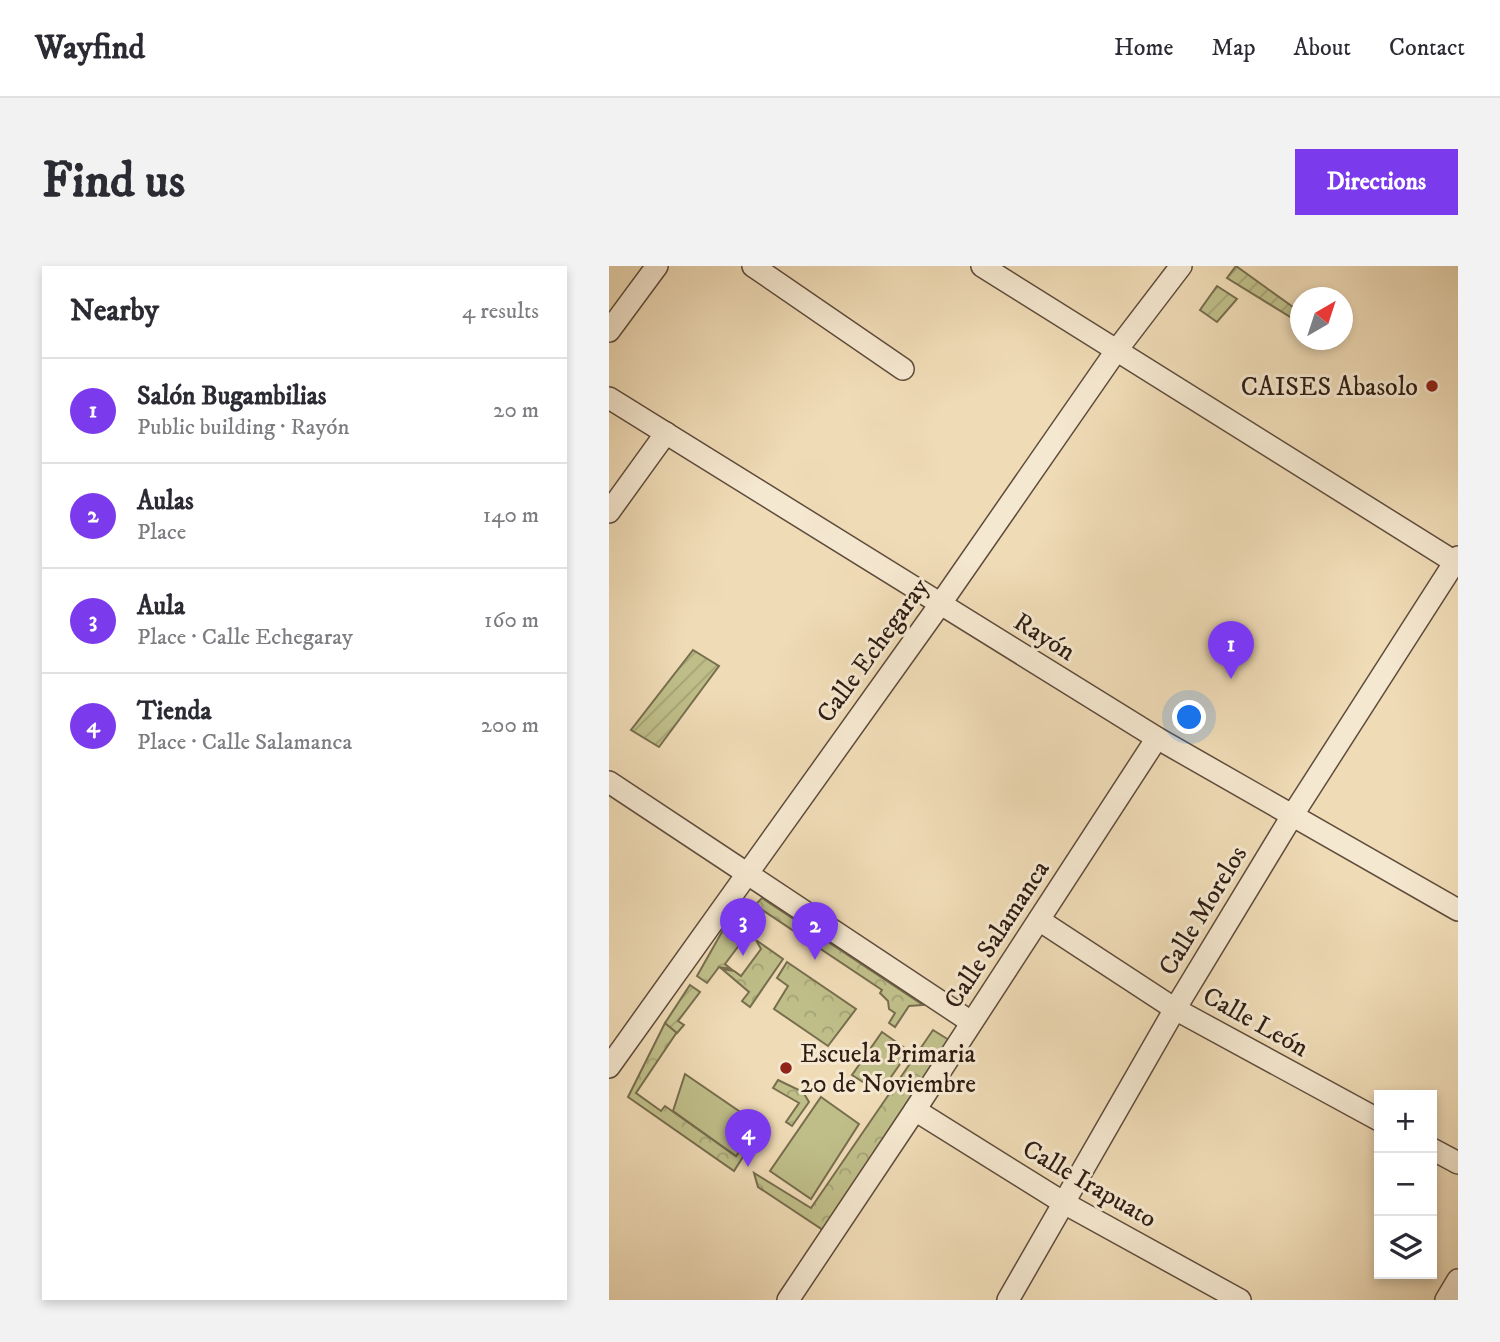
<!DOCTYPE html>
<html lang="en">
<head>
<meta charset="utf-8">
<style>
	body { margin:0; font-family:"IM FELL DW Pica",serif; background:#f2f2f3; color:#2b2b33 }
	.controls { position:absolute; right:21px; bottom:21px; display:grid; overflow:hidden; border-radius:0px; box-shadow:0 4px 10px #0003 }
	.controls button { width:63px; height:63px; display:grid; place-items:center; padding:0; border:0; border-bottom:2px solid #e1e1e2; background:#fff; color:#2b2b33; font:35px sans-serif }
	.compass { position:absolute; left:681px; top:21px; width:63px; height:63px; border-radius:50%; background:#fff; box-shadow:0 4px 10px #0003; rotate:39deg }
	.you { position:absolute; left:581px; top:452px; width:24px; height:24px; margin:-18px; border:5px solid #fff; border-radius:50%; background:#1a73e8; box-shadow:0 0 0 10px #1a73e833 }
	.badge { display:grid; place-items:center; width:46px; height:46px; border-radius:50%; background:#7c3aed; color:#fff; font-size:23px; font-weight:700 }
	.pin { position:absolute; translate:-50% -58px; filter:drop-shadow(0 2px 4px #0008) }
	.pin::after { content:''; position:absolute; top:37px; width:24px; height:21px; background:inherit; clip-path:polygon(0 0,100% 0,50% 100%) }
	.list { margin:0; padding:0; list-style:none }
	h2 { display:flex; justify-content:space-between; align-items:center; height:91px; margin:0; padding:0 28px; font-size:30px }
	h2 small { font-size:23px; font-weight:400; color:#7c7c81 }
	.list li { display:grid; grid-template-columns:46px 1fr auto; gap:21px; align-items:center; box-sizing:border-box; height:105px; padding:0 28px; border-top:2px solid #e1e1e2 }
	.list b { display:block; font-size:26px; white-space:nowrap }
	.list p { margin:0; font-size:23px; white-space:nowrap; color:#7c7c81 }
	.list em { font-size:23px; font-style:normal; color:#7c7c81 }
	.icon { flex:none; width:38px; height:38px; fill:none; stroke:currentColor; stroke-width:2; stroke-linecap:round; stroke-linejoin:round }
	.map { position:relative; flex:none; width:849px; height:1034px; overflow:hidden; border-radius:0px }
	header { display:flex; align-items:center; gap:42px; box-sizing:border-box; height:98px; padding:0 35px; background:#fff; border-bottom:2px solid #e1e1e2 }
	header strong { font-size:33px }
	nav { display:flex; gap:38px; margin-inline-start:auto; font-size:24px }
	.intro { display:flex; align-items:center; justify-content:space-between; box-sizing:border-box; height:168px; padding:0 42px }
	h1 { margin:0; font-size:49px }
	.button { padding:18px 32px; border-radius:0px; background:#7c3aed; color:#fff; font-size:24px; font-weight:700 }
	main { display:flex; gap:42px; padding:0 42px }
	aside { flex:1; background:#fff; border-radius:0px; box-shadow:0 4px 10px #0003 }
	.map>svg:first-child { display:block }
	.forest { fill:url(#forest-crowns); stroke:#776e4e; stroke-width:2 }
	.garden { fill:url(#garden-furrows); stroke:#776e4e; stroke-width:2 }
	.pitch { fill:#bfbe89; stroke:#776e4e; stroke-width:2 }
	.lines { fill:none; stroke-linecap:round; stroke-linejoin:round }
	.minor-casing { stroke:#5f4c3c; stroke-width:24 }
	.minor { stroke:#f5e8d0; stroke-width:21 }
	.poi-dot { fill:#8f2418; stroke:#f5e8d0; stroke-width:2.5 }
	.labels { text-anchor:middle; stroke-width:6; stroke-linejoin:round; paint-order:stroke }
	.poi-label { font-size:26px; fill:#2f1d14; stroke:#f5e8d0; text-anchor:end }
	.street-label { font-size:26px; fill:#2f1d14; stroke:#f5e8d0 }
</style>
</head>
<body>
<header>
<strong>Wayfind</strong>
<nav><a>Home</a><a>Map</a><a>About</a><a>Contact</a></nav>
</header>
<div class="intro"><h1>Find us</h1><a class="button">Directions</a></div>
<main>
<aside>
<h2>Nearby<small>4 results</small></h2>
<ul class="list">
<li><span class="badge">1</span><div><b>Salón Bugambilias</b><p>Public building · Rayón</p></div><em>20 m</em></li>
<li><span class="badge">2</span><div><b>Aulas</b><p>Place</p></div><em>140 m</em></li>
<li><span class="badge">3</span><div><b>Aula</b><p>Place · Calle Echegaray</p></div><em>160 m</em></li>
<li><span class="badge">4</span><div><b>Tienda</b><p>Place · Calle Salamanca</p></div><em>200 m</em></li>
</ul>
</aside>
<div class="map">
<svg width="849" height="1034" viewBox="0 0 849 1034">
	<defs>
		<pattern id="forest-crowns" width="20" height="18" patternUnits="userSpaceOnUse" patternTransform="scale(1.75)"><rect width="20" height="18" fill="#bfbe89"/><path d="M2 6a3 3 0 1 1 6 0M12 15a3 3 0 1 1 6 0" fill="none" stroke="#a4a375"/></pattern>
		<pattern id="garden-furrows" width="10" height="10" patternUnits="userSpaceOnUse" patternTransform="scale(1.75)"><rect width="10" height="10" fill="#bfbe89"/><path d="M-1 1l2-2M0 10L10 0M9 11l2-2" fill="none" stroke="#a4a375"/></pattern>
	</defs>
	<rect width="100%" height="100%" fill="#efdbb6"/>
	<filter id="stains"><feTurbulence type="fractalNoise" baseFrequency=".00286" numOctaves="4"/><feColorMatrix values="0 0 0 0 .2 0 0 0 0 .09 0 0 0 0 .02 0 0 0 .5 -.17"/></filter>
	<radialGradient id="worn" r=".72"><stop offset=".6" stop-color="#630" stop-opacity="0"/><stop offset="1" stop-color="#630" stop-opacity=".3"/></radialGradient>
	<!-- forest -->
	<g class="forest">
		<polygon points="153,632 314,739 300,740 286,761 280,757 286,747 280,743 279,735 271,727 273,724 146,639"/>
		<polygon points="118,657 137,670 116,698 122,703 110,701 98,717 88,710"/>
		<polygon points="147,674 174,693 141,741 133,735 140,726 113,703 125,705 132,710 152,683"/>
		<polygon points="178,696 247,743 219,780 165,743 179,720 168,712"/>
		<polygon points="56,757 68,766 27,827 52,845 56,840 127,890 132,883 137,886 125,905 19,831"/>
		<polygon points="324,764 340,774 214,964 149,921 145,907 202,942"/>
		<polygon points="169,814 194,826 200,836 183,860 177,856 190,837 164,822"/>
	</g>
	<!-- garden -->
	<g class="garden">
		<polygon points="627,0 691,46 691,57 618,12"/>
		<polygon points="608,20 628,33 608,56 591,44"/>
		<polygon points="84,384 110,400 50,481 22,464"/>
		<polygon points="81,719 91,726 69,755 75,759 68,767 56,757"/>
	</g>
	<!-- pitch -->
	<g class="pitch">
		<polygon points="273,766 300,785 271,827 243,809"/>
		<polygon points="76,808 140,852 132,883 127,890 64,845"/>
		<polygon points="212,831 250,858 202,933 161,905"/>
	</g>
	<g class="lines">
		<!-- minor casing -->
		<g class="minor-casing">
			<g id="minor">
				<polyline points="144,0 294,103"/>
				<polyline points="373,0 849,298"/>
				<polyline points="0,65 48,0"/>
				<polyline points="0,132 548,472 849,644"/>
				<polyline points="0,246 57,167"/>
				<polyline points="0,516 362,756"/>
				<polyline points="430,654 566,743 770,854"/>
				<polyline points="0,801 332,337 507,85 572,0"/>
				<polyline points="306,844 455,937 631,1034"/>
				<polyline points="823,883 849,897"/>
				<polyline points="179,1034 306,844 548,472"/>
				<polyline points="399,1034 566,743 683,550 849,291"/>
				<polyline points="837,1034 849,1014"/>
			</g>
		</g>
		<!-- minor -->
		<use href="#minor" class="minor"/>
	</g>
	<!-- markers -->
	<g class="poi-dot">
		<circle cx="823" cy="120" r="7"/>
		<circle cx="177" cy="802" r="7"/>
	</g>
	<g class="labels">
		<!-- poi labels -->
		<g class="poi-label">
			<text x="809" y="129">CAISES Abasolo</text>
			<text x="191" y="796" text-anchor="start">Escuela Primaria<tspan x="191" dy="30">20 de Noviembre</tspan></text>
		</g>
		<!-- street labels -->
		<g class="street-label">
			<text transform="translate(436 370) rotate(32)" y="9">Rayón</text>
			<text transform="translate(263 384) rotate(-54)" y="9">Calle Echegaray</text>
			<text transform="translate(593 644) rotate(-59)" y="9">Calle Morelos</text>
			<text transform="translate(387 668) rotate(-57)" y="9">Calle Salamanca</text>
			<text transform="translate(647 755) rotate(29)" y="9">Calle León</text>
			<text transform="translate(481 917) rotate(30)" y="9">Calle Irapuato</text>
		</g>
	</g>
	<rect width="100%" height="100%" filter="url(#stains)"/>
	<rect width="100%" height="100%" fill="url(#worn)"/>
</svg>
<div class="controls">
<button>+</button>
<button>−</button>
<button><svg class="icon" aria-label="layers" viewBox="0 0 24 24"><path d="M12 4l9 5-9 5-9-5zM3 14l9 5 9-5"/></svg></button>
</div>
<svg class="compass" viewBox="-18 -18 36 36"><path d="M0-13l5 13h-10z" fill="#e53935"/><path d="M0 13l5-13h-10z" fill="#7c7c81"/></svg>
<div class="you"></div>
<div class="pin badge" style="left:622px;top:413px">1</div>
<div class="pin badge" style="left:206px;top:694px">2</div>
<div class="pin badge" style="left:134px;top:690px">3</div>
<div class="pin badge" style="left:139px;top:901px">4</div>
</div>
</main>
</body>
</html>
